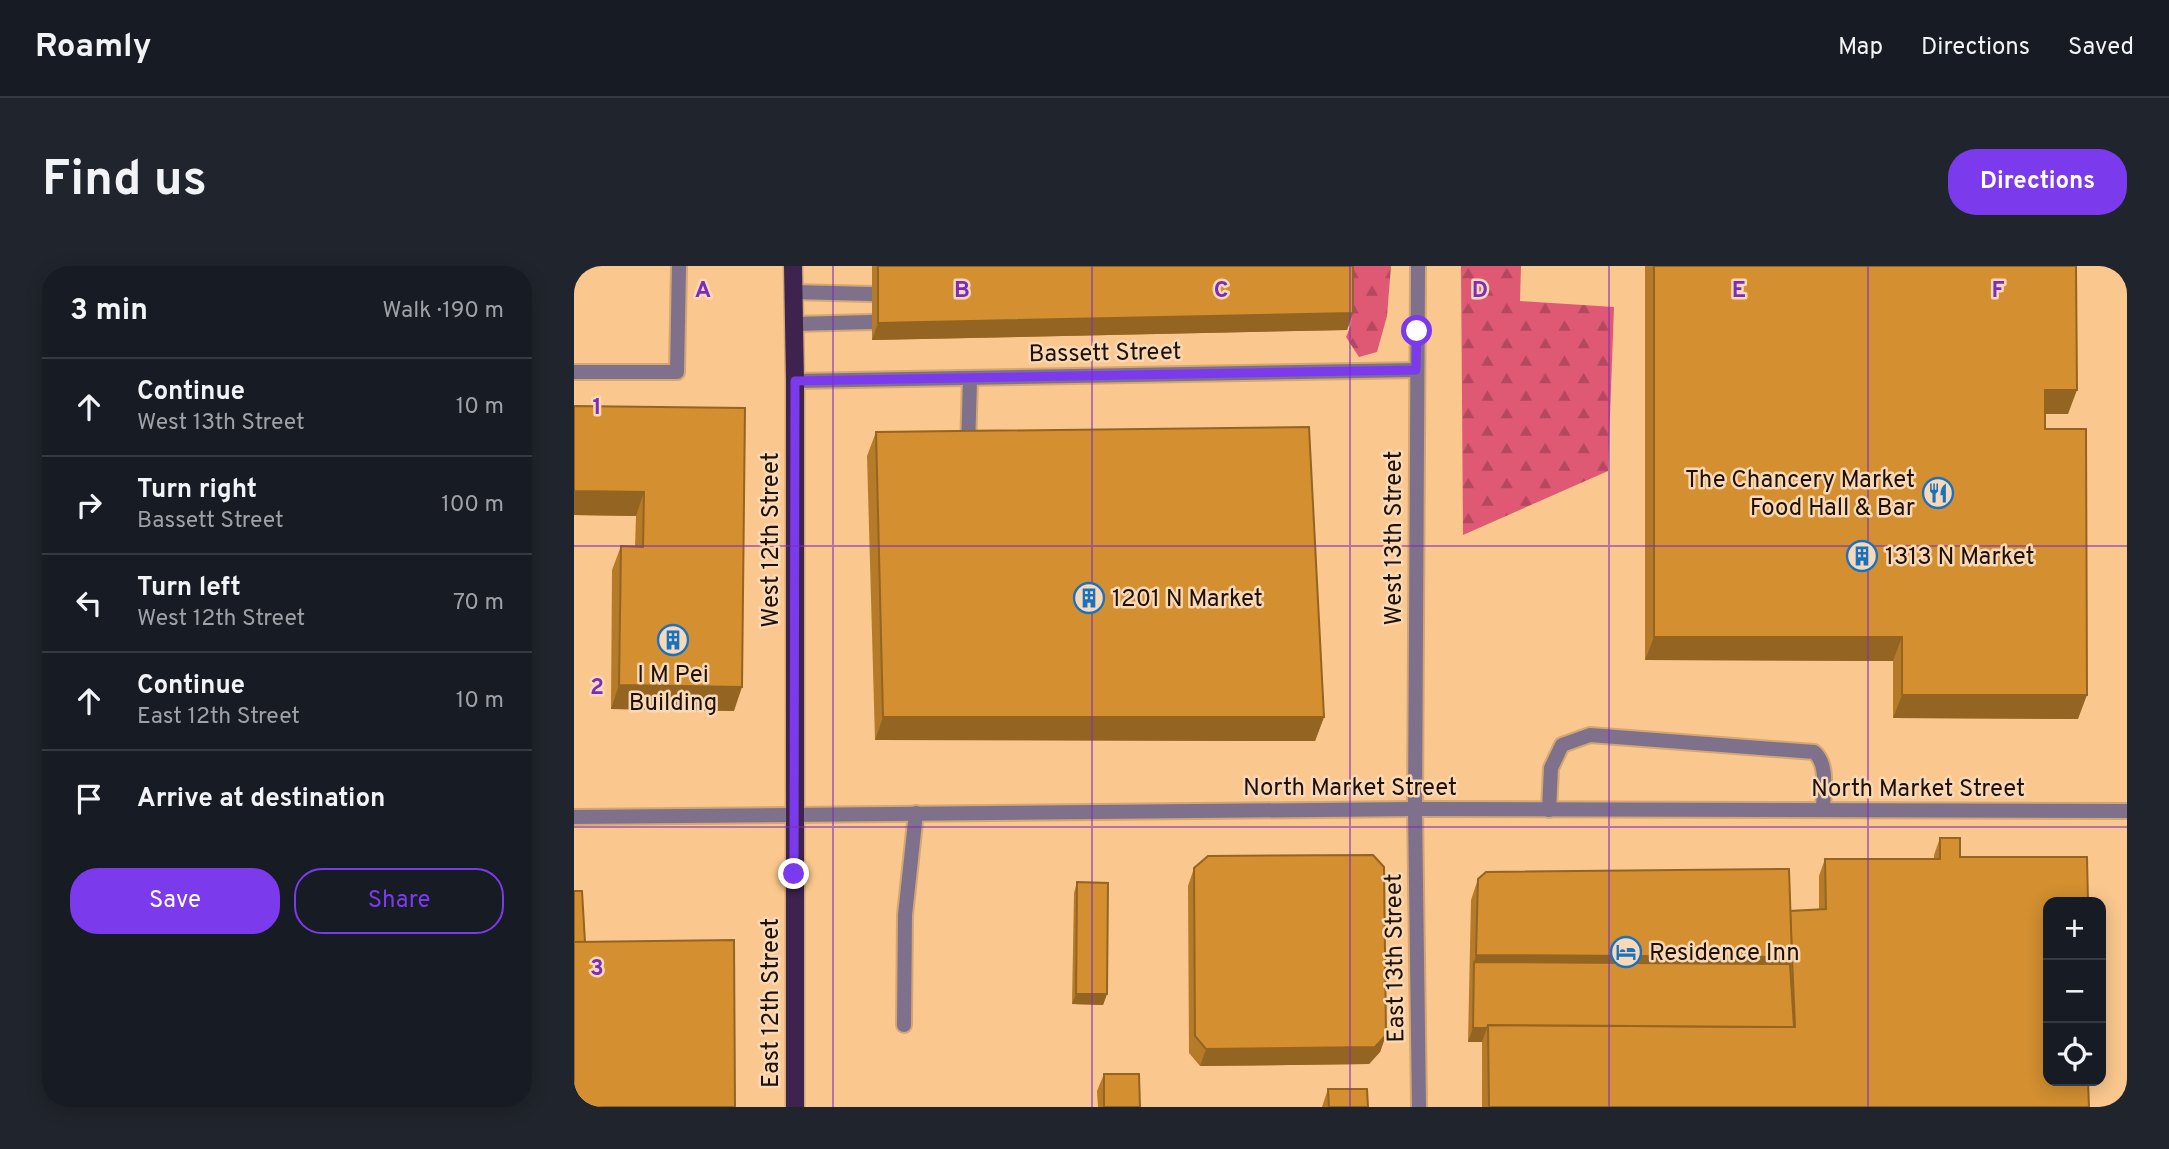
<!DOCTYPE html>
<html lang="en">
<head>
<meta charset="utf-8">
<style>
	body { margin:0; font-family:Overpass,sans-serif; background:#20242c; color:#f1f3f6 }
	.controls { position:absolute; right:21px; bottom:21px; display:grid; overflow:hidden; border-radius:14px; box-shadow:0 4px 18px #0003 }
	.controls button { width:63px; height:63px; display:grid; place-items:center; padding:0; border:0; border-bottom:2px solid #363941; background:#171b24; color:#f1f3f6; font:35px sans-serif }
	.stop { position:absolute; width:21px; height:21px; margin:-16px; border:5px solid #7c3aed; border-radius:50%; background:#fff }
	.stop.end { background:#7c3aed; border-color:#fff; box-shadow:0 2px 7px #0008 }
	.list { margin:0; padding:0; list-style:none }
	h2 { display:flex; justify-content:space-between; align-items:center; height:91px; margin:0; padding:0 28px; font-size:30px }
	h2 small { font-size:23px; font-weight:400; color:#9ea1a6 }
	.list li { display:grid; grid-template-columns:46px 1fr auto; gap:21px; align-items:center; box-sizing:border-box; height:98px; padding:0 28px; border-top:2px solid #363941 }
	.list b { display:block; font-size:26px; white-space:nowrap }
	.list p { margin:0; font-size:23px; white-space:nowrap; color:#9ea1a6 }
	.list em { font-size:23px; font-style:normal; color:#9ea1a6 }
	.actions { display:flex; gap:14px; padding:21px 28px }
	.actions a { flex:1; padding:16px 0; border:2px solid #7c3aed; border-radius:28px; text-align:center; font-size:24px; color:#7c3aed }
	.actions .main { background:#7c3aed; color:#fff }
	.icon { flex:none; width:38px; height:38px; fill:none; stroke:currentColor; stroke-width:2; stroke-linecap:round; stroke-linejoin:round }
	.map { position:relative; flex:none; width:1553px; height:841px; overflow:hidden; border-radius:28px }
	header { display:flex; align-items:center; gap:42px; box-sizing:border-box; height:98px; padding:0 35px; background:#171b24; border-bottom:2px solid #363941 }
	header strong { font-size:33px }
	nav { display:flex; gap:38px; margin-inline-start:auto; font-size:24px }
	.intro { display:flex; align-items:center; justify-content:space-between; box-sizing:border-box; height:168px; padding:0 42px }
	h1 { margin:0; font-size:49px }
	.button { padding:18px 32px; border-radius:28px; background:#7c3aed; color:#fff; font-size:24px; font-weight:700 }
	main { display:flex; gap:42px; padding:0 42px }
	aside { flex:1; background:#171b24; border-radius:28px; box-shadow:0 4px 18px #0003 }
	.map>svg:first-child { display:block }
	.forest { fill:url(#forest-firs) }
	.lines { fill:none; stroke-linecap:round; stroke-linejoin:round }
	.service-casing { stroke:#d3a774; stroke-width:18 }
	.minor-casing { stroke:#d3a774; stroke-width:18 }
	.primary-casing { stroke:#d3a774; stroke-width:21 }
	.service { stroke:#7f718b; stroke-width:14 }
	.minor { stroke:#7f718b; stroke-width:14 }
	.primary { stroke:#3d234e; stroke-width:18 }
	.wall { fill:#b57b29 }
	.shaded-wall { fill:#946422 }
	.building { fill:#d38f30; stroke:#946422; stroke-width:2 }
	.route { stroke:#7c3aed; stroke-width:9 }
	.grid { fill:none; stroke:#7b2cbf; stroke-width:2; stroke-opacity:0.55 }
	.labels { text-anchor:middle; stroke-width:5; stroke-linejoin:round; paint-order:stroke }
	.street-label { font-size:24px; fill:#211000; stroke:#f7d9b7 }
	.poi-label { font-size:24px; fill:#211000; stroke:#f7d9b7; text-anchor:start }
	.grid-label { font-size:23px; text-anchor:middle; font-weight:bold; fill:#7b2cbf; stroke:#f7d9b7; stroke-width:5; stroke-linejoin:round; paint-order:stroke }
</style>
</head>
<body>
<header>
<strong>Roamly</strong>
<nav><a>Map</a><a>Directions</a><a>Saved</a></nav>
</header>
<div class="intro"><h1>Find us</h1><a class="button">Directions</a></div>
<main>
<aside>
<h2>3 min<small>Walk · 190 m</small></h2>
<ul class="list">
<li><svg class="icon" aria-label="ahead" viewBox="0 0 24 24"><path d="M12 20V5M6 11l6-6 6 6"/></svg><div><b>Continue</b><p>West 13th Street</p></div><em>10 m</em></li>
<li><svg class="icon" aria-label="right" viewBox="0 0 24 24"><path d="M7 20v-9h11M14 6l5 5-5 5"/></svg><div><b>Turn right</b><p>Bassett Street</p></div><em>100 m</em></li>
<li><svg class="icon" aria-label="left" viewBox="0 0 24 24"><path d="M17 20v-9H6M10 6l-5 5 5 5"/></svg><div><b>Turn left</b><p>West 12th Street</p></div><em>70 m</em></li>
<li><svg class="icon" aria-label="ahead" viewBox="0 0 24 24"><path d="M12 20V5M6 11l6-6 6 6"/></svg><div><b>Continue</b><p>East 12th Street</p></div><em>10 m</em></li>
<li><svg class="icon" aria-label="arrive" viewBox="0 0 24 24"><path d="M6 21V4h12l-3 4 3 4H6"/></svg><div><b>Arrive at destination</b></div></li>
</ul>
<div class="actions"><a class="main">Save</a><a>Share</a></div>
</aside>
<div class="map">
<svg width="1553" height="841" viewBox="0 0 1553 841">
	<defs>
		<pattern id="forest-firs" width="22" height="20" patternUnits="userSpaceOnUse" patternTransform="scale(1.75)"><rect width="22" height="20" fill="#df5975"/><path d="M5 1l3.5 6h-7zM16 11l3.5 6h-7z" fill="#b4485e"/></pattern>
	</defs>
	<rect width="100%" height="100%" fill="#fac88e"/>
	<!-- forest -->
	<g class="forest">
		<polygon points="779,0 817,0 813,50 803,86 785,91 772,71 777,59"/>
		<polygon points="887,0 947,0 946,35 1040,41 1034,205 889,269"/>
	</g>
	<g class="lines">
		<!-- service casing -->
		<g class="service-casing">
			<g id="service">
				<polyline points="219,26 298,28"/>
				<polyline points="219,58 298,56"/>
				<polyline points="0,106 103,106 105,0"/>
				<polyline points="394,184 396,112"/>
				<path d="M975 544 977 502 988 479 1016 469 1240 486C1255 498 1249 526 1249 544"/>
				<polyline points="330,759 331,649 342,547"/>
			</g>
		</g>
		<!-- minor casing -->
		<g class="minor-casing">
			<g id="minor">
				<polyline points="844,0 841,543 845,841"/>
				<polyline points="221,115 842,104"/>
				<polyline points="0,551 841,543 1553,545"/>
			</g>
		</g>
		<!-- primary casing -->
		<g class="primary-casing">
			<polyline id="primary" points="219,0 221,115 221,841"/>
		</g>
		<!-- service -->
		<use href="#service" class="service"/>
		<!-- minor -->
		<use href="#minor" class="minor"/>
		<!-- primary -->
		<use href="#primary" class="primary"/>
	</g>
	<!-- wall -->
	<g class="wall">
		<polygon points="298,0 779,0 779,47 773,64 298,74"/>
		<polygon points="1071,0 1502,0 1494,148 1471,148 1471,163 1504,453 1319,452 1319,395 1071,394"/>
		<polygon points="171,142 160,445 37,443 38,304 47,280 61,281 62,250 0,249"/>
		<polygon points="302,166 750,451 741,475 301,474 293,190"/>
		<polygon points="1366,572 1386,591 1515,841 908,841 908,776 894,776 897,634 904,613 1216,645 1245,644 1245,610 1251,593 1360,593 1360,589"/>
		<polygon points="620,602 812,769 806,786 795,798 626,800 615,787 614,620"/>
		<polygon points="503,616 533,728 529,739 498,738 500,627"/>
		<polygon points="530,808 566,841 524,841 523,825"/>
		<polygon points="754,823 794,841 748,841"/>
	</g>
	<!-- shaded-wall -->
	<g class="shaded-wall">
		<polygon points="779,47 773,64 298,74 304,57"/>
		<polygon points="1471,124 1503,124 1494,148 1462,148"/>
		<polygon points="0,225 70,226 62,250 0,249"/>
		<polygon points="1080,371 1328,371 1319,395 1071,394"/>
		<polygon points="45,419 168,421 160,445 37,443"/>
		<polygon points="1328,429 1513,429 1504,453 1319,452"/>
		<polygon points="309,451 750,451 741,475 301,474"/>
		<polygon points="902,689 1218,691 1211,712 900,696"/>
		<polygon points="502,728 533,728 529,739 498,738"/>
		<polygon points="899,762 913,762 908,776 894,776"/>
		<polygon points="812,769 806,786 795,798 626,800 632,783"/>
	</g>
	<!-- building -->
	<g class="building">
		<polygon points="304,0 779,0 779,47 304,57"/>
		<polygon points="1080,0 1502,0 1503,124 1471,124 1471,163 1512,163 1513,429 1328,429 1328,371 1080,371"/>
		<polygon points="0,140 171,142 168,421 45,419 47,280 69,281 70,226 0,225"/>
		<polygon points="735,161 750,451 309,451 302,166"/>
		<polygon points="1366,572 1386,572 1386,591 1513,591 1514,636 1474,636 1474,815 1514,815 1515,841 915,841 914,759 1221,761 1216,645 1252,643 1251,593 1366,593"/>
		<polygon points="799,589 810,601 812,769 801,781 632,783 621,770 620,602 634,590"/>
		<polygon points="1215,603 1218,691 902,689 904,613 912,606"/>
		<polygon points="503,616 534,617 533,728 502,728"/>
		<polygon points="0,625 8,625 11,676 0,676"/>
		<polygon points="160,674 161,841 0,841 0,676"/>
		<polygon points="900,696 1216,698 1220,761 914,759 913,762 899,762"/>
		<polygon points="530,808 565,808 566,841 530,841"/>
		<polygon points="754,823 793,823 794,841 755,841"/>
	</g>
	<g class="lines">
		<!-- route -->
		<polyline class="route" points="220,608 221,115 842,104 843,65"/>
	</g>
	<!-- grid -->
	<path class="grid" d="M259 0V841M518 0V841M776 0V841M1035 0V841M1294 0V841M0 280H1553M0 561H1553"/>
	<!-- icons -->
	<defs>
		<g id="restaurant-ring" transform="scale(1.575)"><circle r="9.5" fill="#f7d9b7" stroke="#1972c0" stroke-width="1.5"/><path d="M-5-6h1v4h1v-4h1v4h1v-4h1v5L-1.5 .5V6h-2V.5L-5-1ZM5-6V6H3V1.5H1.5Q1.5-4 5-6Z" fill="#1972c0"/></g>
		<g id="building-ring" transform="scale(1.575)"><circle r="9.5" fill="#f7d9b7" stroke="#1972c0" stroke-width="1.5"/><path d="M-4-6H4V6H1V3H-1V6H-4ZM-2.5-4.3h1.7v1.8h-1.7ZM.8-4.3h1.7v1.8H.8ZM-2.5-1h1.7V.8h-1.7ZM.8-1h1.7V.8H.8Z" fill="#1972c0"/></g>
		<g id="hotel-ring" transform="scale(1.575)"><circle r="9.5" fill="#f7d9b7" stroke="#1972c0" stroke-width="1.5"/><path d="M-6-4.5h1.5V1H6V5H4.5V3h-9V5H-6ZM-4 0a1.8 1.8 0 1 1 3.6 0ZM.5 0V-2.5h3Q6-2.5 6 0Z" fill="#1972c0"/></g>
	</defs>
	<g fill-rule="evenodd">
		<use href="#restaurant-ring" x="1364" y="227"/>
		<use href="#building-ring" x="1288" y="290"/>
		<use href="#building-ring" x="515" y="332"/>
		<use href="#building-ring" x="99" y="374"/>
		<use href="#hotel-ring" x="1052" y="686"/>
	</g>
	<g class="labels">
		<!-- street labels -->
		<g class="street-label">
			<text transform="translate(531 86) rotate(-1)" y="8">Bassett Street</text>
			<text transform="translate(819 272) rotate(-90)" y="8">West 13th Street</text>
			<text transform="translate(196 274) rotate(-90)" y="8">West 12th Street</text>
			<text x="776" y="529">North Market Street</text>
			<text x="1344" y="530">North Market Street</text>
			<text transform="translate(820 692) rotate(-91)" y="8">East 13th Street</text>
			<text transform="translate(196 737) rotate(-90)" y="8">East 12th Street</text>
		</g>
		<!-- poi labels -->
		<g class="poi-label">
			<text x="1341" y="221" text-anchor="end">The Chancery Market<tspan x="1341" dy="28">Food Hall &amp; Bar</tspan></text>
			<text x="1311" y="298">1313 N Market</text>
			<text x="538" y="340">1201 N Market</text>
			<text x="99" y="416" text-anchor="middle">I M Pei<tspan x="99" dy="28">Building</tspan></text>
			<text x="1075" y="694">Residence Inn</text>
		</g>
	</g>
	<g class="grid-label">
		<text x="129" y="31">A</text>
		<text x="388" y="31">B</text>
		<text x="647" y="31">C</text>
		<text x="906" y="31">D</text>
		<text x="1165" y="31">E</text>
		<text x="1424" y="31">F</text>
		<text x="23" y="148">1</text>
		<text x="23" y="428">2</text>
		<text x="23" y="709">3</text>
	</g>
</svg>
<div class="controls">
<button>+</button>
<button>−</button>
<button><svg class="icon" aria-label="locate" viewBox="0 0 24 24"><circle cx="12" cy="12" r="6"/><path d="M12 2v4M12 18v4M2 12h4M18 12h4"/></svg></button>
</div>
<div class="stop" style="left:843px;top:65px"></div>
<div class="stop end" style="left:220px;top:608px"></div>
</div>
</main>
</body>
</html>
